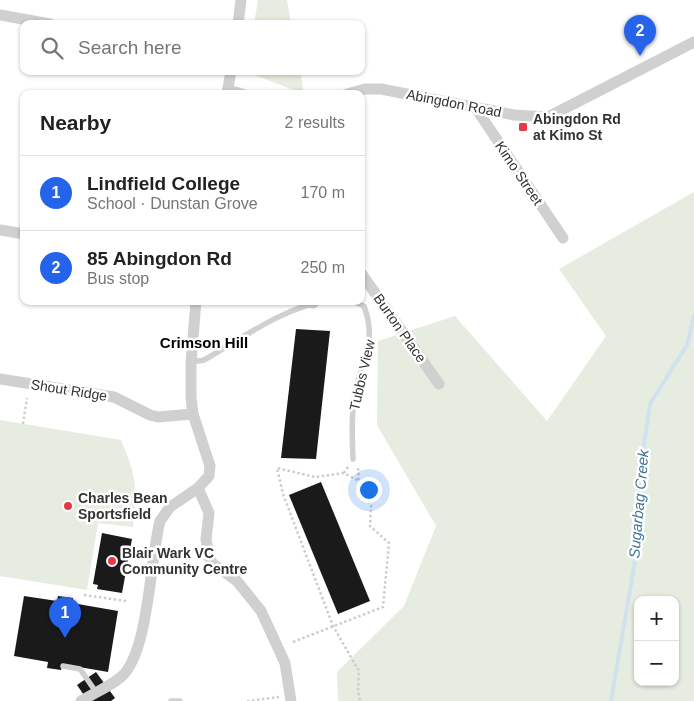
<!DOCTYPE html>
<html lang="en">
<head>
<meta charset="utf-8">
<style>
	body { margin:0; font-family:Arial,sans-serif; background:#f6f6f6; color:#222 }
	.controls { position:absolute; right:15px; bottom:15px; display:grid; overflow:hidden; border-radius:10px; box-shadow:0 1px 4px #0004 }
	.controls button { width:45px; height:45px; display:grid; place-items:center; padding:0; border:0; border-bottom:1px solid #e0e0e0; background:#fff; color:#222; font:25px sans-serif }
	.you { position:absolute; left:368px; top:489px; width:18px; height:18px; margin:-12px; border:4px solid #fff; border-radius:50%; background:#1a73e8; box-shadow:0 0 0 8px #1a73e833 }
	.badge { display:grid; place-items:center; width:32px; height:32px; border-radius:50%; background:#2563eb; color:#fff; font-size:16px; font-weight:700 }
	.pin { position:absolute; translate:-50% -41px; filter:drop-shadow(0 1px 2px #0008) }
	.pin::after { content:''; position:absolute; top:26px; width:18px; height:15px; background:inherit; clip-path:polygon(0 0,100% 0,50% 100%) }
	.list { margin:0; padding:0; list-style:none }
	h2 { display:flex; justify-content:space-between; align-items:center; height:65px; margin:0; padding:0 20px; font-size:21px }
	h2 small { font-size:16px; font-weight:400; color:#767676 }
	.list li { display:grid; grid-template-columns:32px 1fr auto; gap:15px; align-items:center; box-sizing:border-box; height:75px; padding:0 20px; border-top:1px solid #e0e0e0 }
	.list b { display:block; font-size:19px; white-space:nowrap }
	.list p { margin:0; font-size:16px; white-space:nowrap; color:#767676 }
	.list em { font-size:16px; font-style:normal; color:#767676 }
	.icon { flex:none; width:28px; height:28px; fill:none; stroke:currentColor; stroke-width:2; stroke-linecap:round; stroke-linejoin:round }
	.map { position:relative; flex:none; width:694px; height:701px; overflow:hidden }
	.search { position:absolute; background:#fff; box-shadow:0 1px 4px #0004; left:20px; top:20px; width:345px; height:55px; display:flex; align-items:center; gap:12px; box-sizing:border-box; padding:0 18px; border-radius:10px; color:#767676; font-size:19px }
	.panel { position:absolute; background:#fff; box-shadow:0 1px 4px #0004; left:20px; top:90px; width:345px; height:215px; border-radius:10px }
	.map>svg:first-child { display:block }
	.green { fill:#e6ecdf; fill-rule:evenodd }
	.lines { fill:none; stroke-linecap:round; stroke-linejoin:round }
	.stream { stroke:#cfe2ee; stroke-width:4 }
	.building { fill:#1a1a1a }
	.path { stroke:#cdcdcd; stroke-width:2.5; stroke-dasharray:2.5 2.5; stroke-linecap:butt }
	.lane { stroke:#d0d0d0; stroke-width:5.5 }
	.street { stroke:#d0d0d0; stroke-width:11 }
	.poi-dot { fill:#e63946; stroke:#fff; stroke-width:2 }
	.labels { text-anchor:middle; stroke-width:5; stroke-linejoin:round; paint-order:stroke }
	.street-label { font-size:14px; fill:#333; stroke:#fff }
	.poi-label { font-size:14px; font-weight:bold; fill:#333; stroke:#fff; text-anchor:start }
	.neighbourhood-label { font-size:15px; font-weight:bold; fill:#000; stroke:#fff }
	.water-label { font-size:15px; font-style:italic; fill:#3f7597; stroke:#fff }
</style>
</head>
<body>
<div class="map">
<svg width="694" height="701" viewBox="0 0 694 701">
	<rect width="100%" height="100%" fill="#fff"/>
	<!-- green -->
	<g class="green">
		<polygon points="258,0 287,0 291,24 254,24"/>
		<polygon points="300,71 304,94 247,72 247,71"/>
		<path d="M694 192V701H338L337 672 404 606 436 526 377 425 378 341 455 316 547 421 606 336 559 269ZM638 600H675V682H638Z"/>
		<path d="M0 420 121 440C137 478 137 487 133 527L98 523 87 590 0 576Z"/>
	</g>
	<g class="lines">
		<!-- stream -->
		<polyline class="stream" points="611,701 636,555 639,477 650,404 687,345 694,316"/>
	</g>
	<!-- building -->
	<g class="building">
		<polygon points="296,329 330,331 316,459 281,458"/>
		<polygon points="321,482 370,601 338,614 289,495"/>
		<polygon points="102,533 132,539 122,593 97,589 98,585 93,584"/>
		<polygon points="24,596 57,601 58,596 73,598 72,603 118,611 108,672 62,664 61,670 47,668 48,662 14,656"/>
		<polygon points="96,672 115,698 111,701 88,701 77,685"/>
	</g>
	<g class="lines">
		<!-- path -->
		<g class="path">
			<polyline points="23,424 27,398"/>
			<polyline points="348,467 344,473 359,481"/>
			<polyline points="344,473 315,477 277,468 283,494 333,626 359,671 358,692 360,701"/>
			<polyline points="84,595 126,601"/>
			<polyline points="293,642 383,607 389,543 370,526 371,505 358,478 359,471 357,467"/>
			<polyline points="247,701 279,697"/>
		</g>
		<!-- lane -->
		<g class="lane">
			<path d="M351 301 364 306C377 342 363 354 356 389 351 412 352 435 353 459"/>
			<path d="M191 362 204 360C239 340 286 306 327 301"/>
			<polyline points="63,666 80,669 96,692"/>
			<polyline points="171,701 180,701"/>
		</g>
		<!-- street -->
		<g class="street">
			<polyline points="0,15 50,24"/>
			<polyline points="238,24 241,0"/>
			<polyline points="228,90 242,94"/>
			<polyline points="227,94 231,71"/>
			<polyline points="347,94 365,89 381,89 514,115 548,117 694,42"/>
			<polyline points="475,107 563,238"/>
			<polyline points="0,230 24,234"/>
			<polyline points="361,273 439,384"/>
			<polyline points="196,301 191,362 191,398 193,414 210,466 209,476 198,488 209,513 206,539 209,557 213,564 237,581 261,611 285,663 291,701"/>
			<polyline points="313,301 313,303"/>
			<polyline points="0,379 114,397 150,415 158,417 193,414"/>
			<path d="M81 701C94 693 109 687 121 677 149 653 150 559 160 521L170 507 198 488"/>
		</g>
	</g>
	<!-- markers -->
	<g class="poi-dot">
		<rect x="518" y="122" width="10" height="10" rx="2.5"/>
		<circle cx="68" cy="506" r="5"/>
		<circle cx="112" cy="561" r="5"/>
	</g>
	<g class="labels">
		<!-- street labels -->
		<g class="street-label">
			<text transform="translate(454 103) rotate(11)" y="5">Abingdon Road</text>
			<text transform="translate(519 173) rotate(56)" y="5">Kimo Street</text>
			<text transform="translate(400 328) rotate(55)" y="5">Burton Place</text>
			<text transform="translate(362 375) rotate(-77)" y="5">Tubbs View</text>
			<text transform="translate(69 390) rotate(9)" y="5">Shout Ridge</text>
		</g>
		<!-- poi labels -->
		<g class="poi-label">
			<text x="533" y="124">Abingdon Rd<tspan x="533" dy="16">at Kimo St</tspan></text>
			<text x="78" y="503">Charles Bean<tspan x="78" dy="16">Sportsfield</tspan></text>
			<text x="122" y="558">Blair Wark VC<tspan x="122" dy="16">Community Centre</tspan></text>
		</g>
		<!-- neighbourhood labels -->
		<g class="neighbourhood-label">
			<text x="204" y="348">Crimson Hill</text>
		</g>
		<!-- water labels -->
		<g class="water-label">
			<text transform="translate(639 504) rotate(-85)" y="5">Sugarbag Creek</text>
		</g>
	</g>
</svg>
<div class="controls">
<button>+</button>
<button>−</button>
</div>
<div class="you"></div>
<div class="pin badge" style="left:65px;top:638px">1</div>
<div class="pin badge" style="left:640px;top:56px">2</div>
<div class="search"><svg class="icon" aria-label="search" viewBox="0 0 24 24"><circle cx="10" cy="10" r="6"/><path d="M15 15l6 6"/></svg>Search here</div>
<section class="panel">
<h2>Nearby<small>2 results</small></h2>
<ul class="list">
<li><span class="badge">1</span><div><b>Lindfield College</b><p>School · Dunstan Grove</p></div><em>170 m</em></li>
<li><span class="badge">2</span><div><b>85 Abingdon Rd</b><p>Bus stop</p></div><em>250 m</em></li>
</ul>
</section>
</div>
</body>
</html>
